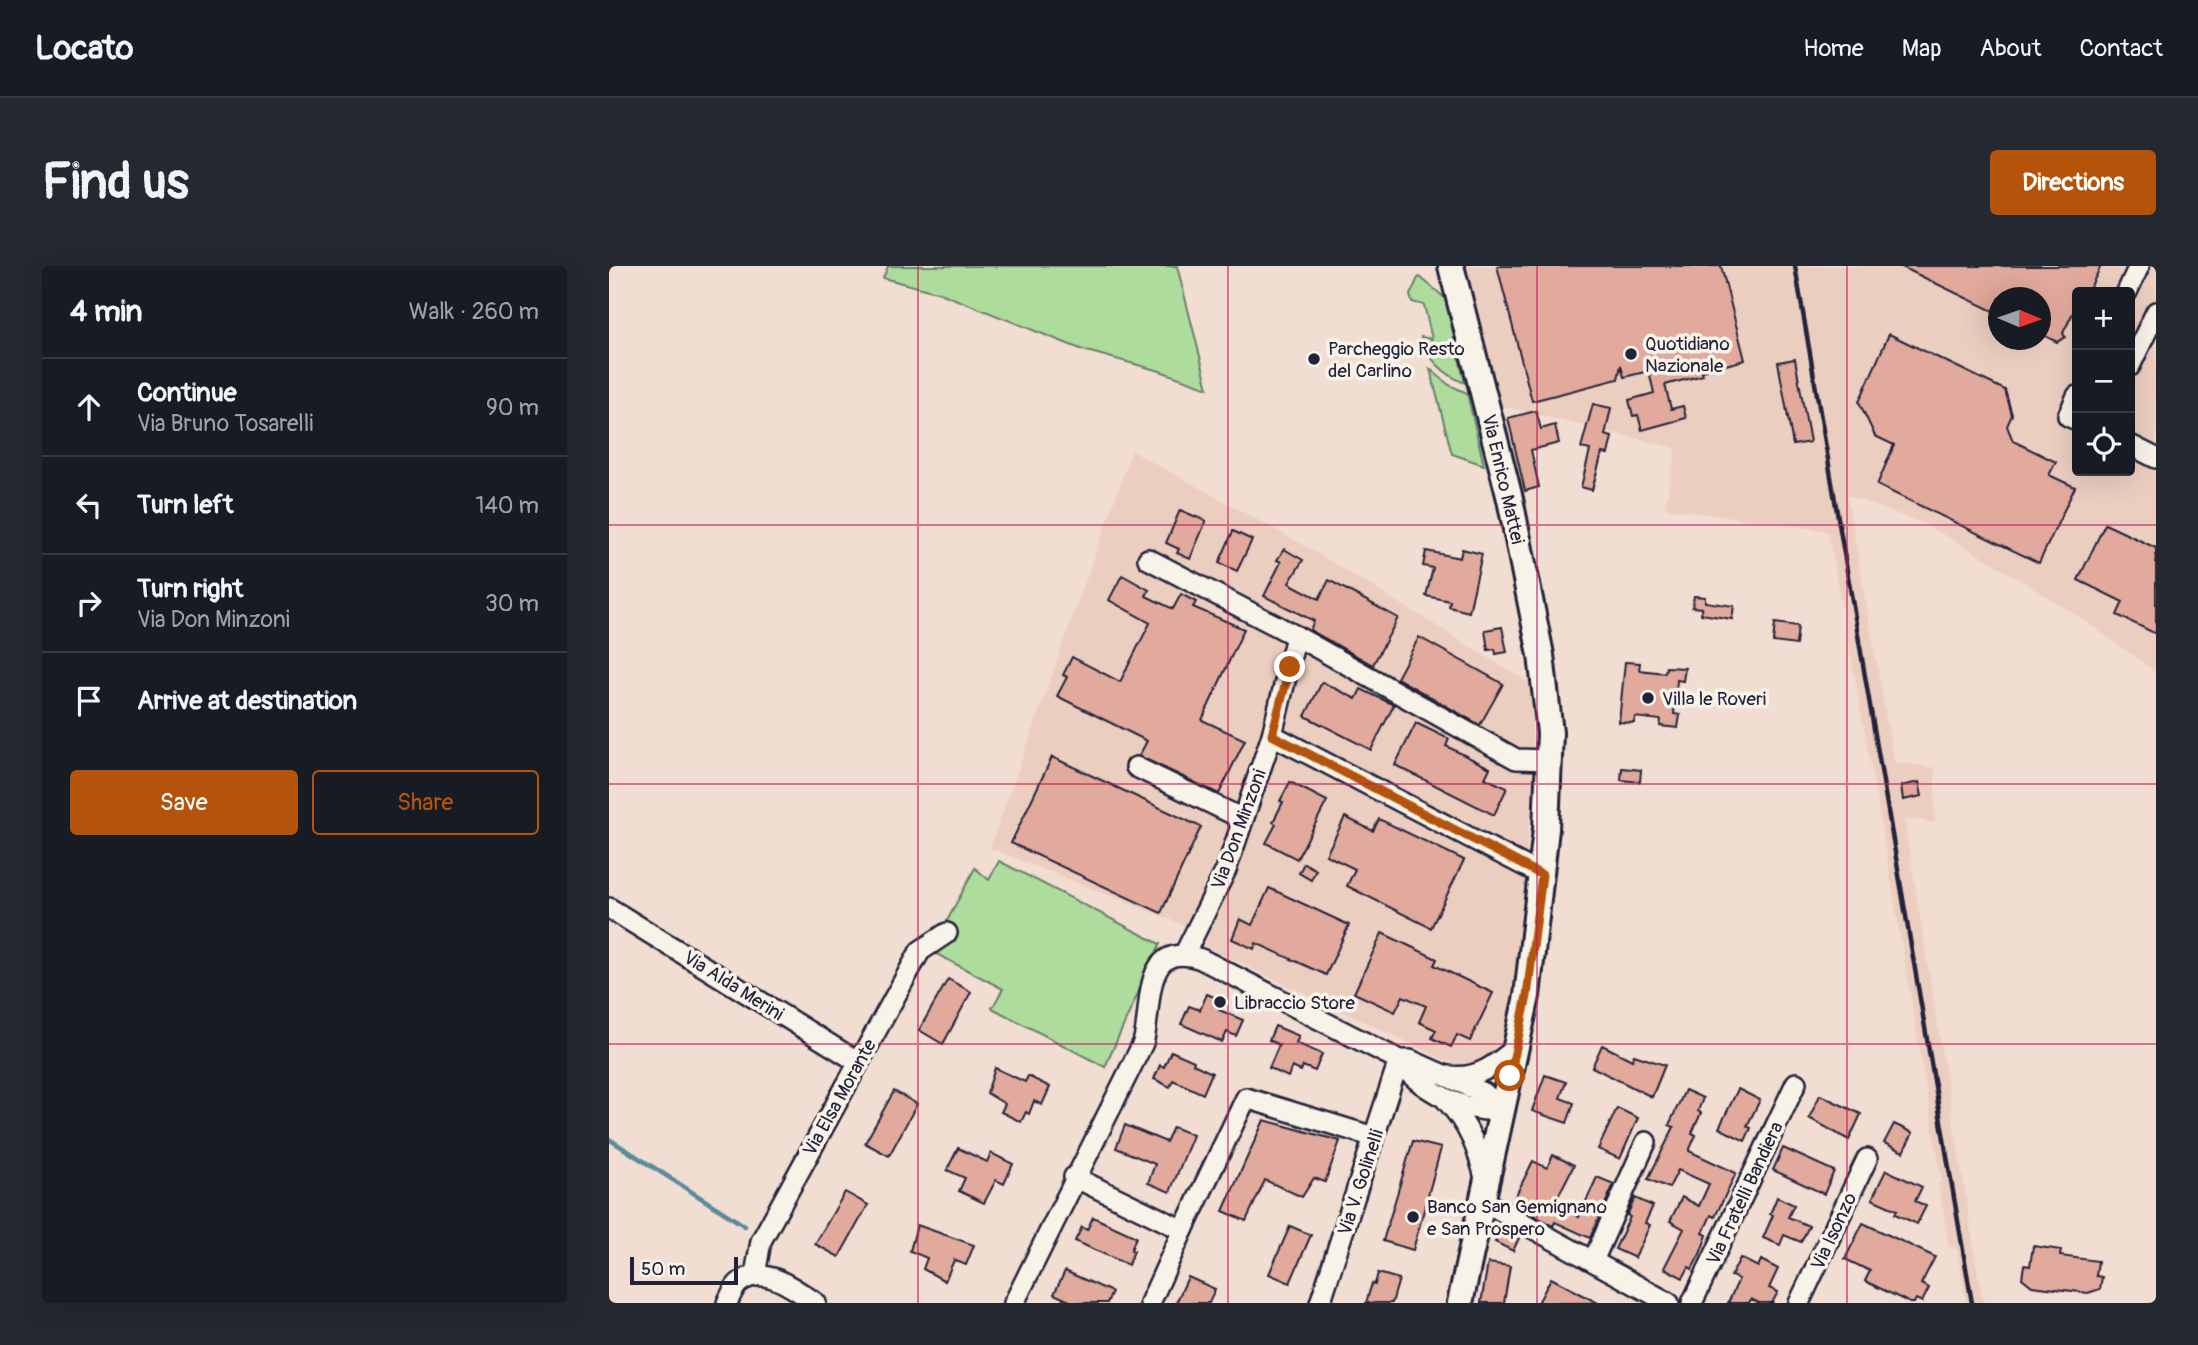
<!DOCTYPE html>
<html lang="en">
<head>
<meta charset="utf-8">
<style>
	body { margin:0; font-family:Pangolin,sans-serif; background:#242831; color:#f1f3f6 }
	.controls { position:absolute; right:21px; top:21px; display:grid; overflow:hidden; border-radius:7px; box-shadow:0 7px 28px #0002 }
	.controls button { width:63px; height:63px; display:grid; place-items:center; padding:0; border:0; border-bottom:2px solid #363941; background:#171b24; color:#f1f3f6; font:35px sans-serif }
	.compass { position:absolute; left:1379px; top:21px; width:63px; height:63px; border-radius:50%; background:#171b24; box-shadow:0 7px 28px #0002; rotate:92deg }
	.scale { position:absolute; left:21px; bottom:18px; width:108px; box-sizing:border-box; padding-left:7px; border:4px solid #22223b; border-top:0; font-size:19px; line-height:24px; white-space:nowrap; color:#22223b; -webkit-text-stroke:5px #f7f3e8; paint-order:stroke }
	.stop { position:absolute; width:21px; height:21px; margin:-16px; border:5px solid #b45309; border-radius:50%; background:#fff }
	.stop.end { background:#b45309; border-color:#fff; box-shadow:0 2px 7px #0008 }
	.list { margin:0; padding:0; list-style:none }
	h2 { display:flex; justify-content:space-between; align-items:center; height:91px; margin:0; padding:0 28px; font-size:30px }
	h2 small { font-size:23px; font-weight:400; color:#9ea1a6 }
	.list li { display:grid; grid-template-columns:46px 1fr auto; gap:21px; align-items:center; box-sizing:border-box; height:98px; padding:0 28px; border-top:2px solid #363941 }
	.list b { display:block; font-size:26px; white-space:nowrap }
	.list p { margin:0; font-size:23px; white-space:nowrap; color:#9ea1a6 }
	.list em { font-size:23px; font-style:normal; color:#9ea1a6 }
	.actions { display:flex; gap:14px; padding:21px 28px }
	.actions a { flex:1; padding:16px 0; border:2px solid #b45309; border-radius:7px; text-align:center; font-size:24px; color:#b45309 }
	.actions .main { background:#b45309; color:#fff }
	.icon { flex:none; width:38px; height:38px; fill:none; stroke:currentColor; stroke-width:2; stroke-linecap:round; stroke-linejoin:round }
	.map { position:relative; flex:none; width:1547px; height:1037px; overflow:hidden; border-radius:7px }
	header { display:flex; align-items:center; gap:42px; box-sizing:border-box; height:98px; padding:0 35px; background:#171b24; border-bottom:2px solid #363941 }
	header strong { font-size:33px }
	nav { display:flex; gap:38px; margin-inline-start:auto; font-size:24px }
	.intro { display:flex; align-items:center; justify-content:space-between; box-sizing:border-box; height:168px; padding:0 42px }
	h1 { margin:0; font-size:49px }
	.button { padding:18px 32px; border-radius:7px; background:#b45309; color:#fff; font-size:24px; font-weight:700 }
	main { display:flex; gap:42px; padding:0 42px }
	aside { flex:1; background:#171b24; border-radius:7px; box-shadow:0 7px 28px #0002 }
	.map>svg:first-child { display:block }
	.built { fill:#eccec1; fill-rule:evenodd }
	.green { fill:#addc9c; stroke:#687f6c; stroke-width:2 }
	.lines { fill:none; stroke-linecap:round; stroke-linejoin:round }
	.stream { stroke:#5a8a9d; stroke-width:4.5 }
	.building { fill:#e2aa9c; stroke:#22223b; stroke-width:2 }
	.minor-casing { stroke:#22223b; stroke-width:24 }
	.major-casing { stroke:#22223b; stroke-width:30 }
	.minor { stroke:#f7f3e8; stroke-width:19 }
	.major { stroke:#f7f3e8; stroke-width:24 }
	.rail { stroke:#22223b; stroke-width:4.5 }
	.route { stroke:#b45309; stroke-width:9 }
	.grid { fill:none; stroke:#c2185b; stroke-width:2; stroke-opacity:0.55 }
	.poi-dot { fill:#22223b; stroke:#f7f3e8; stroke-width:2.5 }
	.labels { text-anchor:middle; stroke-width:7; stroke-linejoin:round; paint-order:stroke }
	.poi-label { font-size:19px; fill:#22223b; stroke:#f7f3e8; text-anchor:start }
	.street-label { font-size:19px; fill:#22223b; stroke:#f7f3e8 }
</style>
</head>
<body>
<header>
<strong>Locato</strong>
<nav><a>Home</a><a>Map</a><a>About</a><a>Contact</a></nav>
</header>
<div class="intro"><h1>Find us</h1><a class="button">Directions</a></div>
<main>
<aside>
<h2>4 min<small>Walk · 260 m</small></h2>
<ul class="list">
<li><svg class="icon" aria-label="ahead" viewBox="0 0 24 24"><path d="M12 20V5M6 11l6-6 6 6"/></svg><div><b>Continue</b><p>Via Bruno Tosarelli</p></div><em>90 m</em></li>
<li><svg class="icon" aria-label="left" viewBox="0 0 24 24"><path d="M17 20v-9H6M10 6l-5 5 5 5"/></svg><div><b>Turn left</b></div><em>140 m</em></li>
<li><svg class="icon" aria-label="right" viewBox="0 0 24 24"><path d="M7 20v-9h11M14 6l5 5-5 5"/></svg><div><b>Turn right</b><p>Via Don Minzoni</p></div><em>30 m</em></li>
<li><svg class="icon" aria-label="arrive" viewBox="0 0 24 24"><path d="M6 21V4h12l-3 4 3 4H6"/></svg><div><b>Arrive at destination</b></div></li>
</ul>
<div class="actions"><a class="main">Save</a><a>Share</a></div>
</aside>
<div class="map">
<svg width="1547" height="1037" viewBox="0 0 1547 1037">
	<rect width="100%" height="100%" fill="#f1ddd1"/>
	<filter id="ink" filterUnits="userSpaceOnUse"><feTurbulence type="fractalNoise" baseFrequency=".0143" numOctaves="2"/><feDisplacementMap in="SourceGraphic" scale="14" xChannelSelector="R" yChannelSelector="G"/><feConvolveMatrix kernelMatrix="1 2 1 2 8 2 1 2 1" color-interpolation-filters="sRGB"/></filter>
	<g filter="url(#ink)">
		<!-- built -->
		<g class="built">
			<path d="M857 0H1547V406L1466 348 1369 288 1315 258 1238 229 1285 496 1326 502V556L1295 553 1374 1037H1357L1348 984 1340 980 1329 917H1333L1271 551 1219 265 1056 242 1067 182 893 140ZM1468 26H1521V205H1468ZM1390 32H1432V74H1390Z"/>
			<polygon points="523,185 700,282 922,418 924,513 913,641 901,743 893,781 870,799 850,799 833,793 596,680 580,661 381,582"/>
		</g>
		<!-- green -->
		<g class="green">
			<polygon points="279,0 568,0 599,122 551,105 474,84 331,27 274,12"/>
			<path d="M811 11 836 32 856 117C836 109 818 93 812 71L823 73 815 39 803 36 801 29 809 12Z"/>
			<polygon points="821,103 840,119 858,127 875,199 843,188"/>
			<polygon points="390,595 551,678 496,801 383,742 394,723 322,685 366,602 380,614"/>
		</g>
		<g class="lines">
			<!-- stream -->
			<polyline class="stream" points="0,873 136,960"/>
		</g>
		<!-- building -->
		<g class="building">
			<polygon points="888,0 1112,0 1136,94 1093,105 1094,109 1056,119 1062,143 1074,140 1077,152 1033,164 1029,149 1024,150 1020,134 1045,127 1040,105 1015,111 1012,99 1009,113 923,135"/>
			<polygon points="1291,0 1492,0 1479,26 1468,26 1468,39 1454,67 1456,71 1448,76 1432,68 1432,32 1390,32 1390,48"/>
			<polygon points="1280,68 1396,124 1403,149 1398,160 1404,175 1447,196 1440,209 1466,221 1430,297 1268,219 1285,179 1266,170 1250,136"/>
			<polygon points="1186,93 1201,176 1184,179 1169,96"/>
			<polygon points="984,138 1002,142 996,169 1003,171 999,188 993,187 983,224 972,221 981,184 972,182"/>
			<polygon points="927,145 932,163 946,159 950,177 922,184 930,221 916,225 899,152"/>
			<polygon points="571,244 597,255 581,293 568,287 570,283 557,277"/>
			<polygon points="1496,258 1547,282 1547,368 1508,349 1514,336 1469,314"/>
			<polygon points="624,265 643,274 628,305 610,297"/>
			<polygon points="675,283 694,294 680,317 710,333 720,314 789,352 764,399 701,364 705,355 655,330 672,296 668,294"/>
			<polygon points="853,283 873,288 860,346 840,341 841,335 817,330 824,302 814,300 817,285 851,292"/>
			<polygon points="513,309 540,324 537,330 564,343 572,328 587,336 584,341 635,363 593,454 636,474 610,528 530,490 538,475 448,430 458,411 454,409 463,391 511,416 541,357 500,334"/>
			<polygon points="1085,330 1096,331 1096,336 1125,340 1123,353 1092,348 1093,342 1083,341"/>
			<polygon points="1166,357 1189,360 1187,379 1164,376"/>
			<polygon points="893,361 898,386 887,388 886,383 879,384 876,364"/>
			<polygon points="810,371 894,418 871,459 788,412"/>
			<polygon points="1016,396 1031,397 1030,404 1056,407 1057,401 1076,402 1074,415 1068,414 1065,448 1071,449 1069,462 1051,460 1052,454 1026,451 1025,457 1010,456"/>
			<polygon points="713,416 747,433 752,423 785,439 762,484 696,450"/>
			<polygon points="807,457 840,473 837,480 881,502 876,512 898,522 885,549 786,499"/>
			<polygon points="443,491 592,561 552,647 402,577"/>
			<polygon points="1013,502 1032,504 1031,516 1012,514"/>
			<polygon points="681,516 718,535 688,593 657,577 667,558 664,556 674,536 671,535"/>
			<polygon points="1310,516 1313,530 1294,534 1292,520"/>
			<polygon points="736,551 764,565 770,553 855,594 822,662 738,620 746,603 717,589"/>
			<polygon points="695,597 707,604 702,614 690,607"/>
			<polygon points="660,622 740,659 717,709 647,677 645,683 623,673 631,653 643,659"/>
			<polygon points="773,667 828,693 825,699 884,727 861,775 848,769 842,781 823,772 827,764 810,756 817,740 794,730 786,746 745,727"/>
			<polygon points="339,713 362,726 334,778 310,764"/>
			<polygon points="598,728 614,735 610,744 634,754 627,770 618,766 613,776 572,758 580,740 591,744"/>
			<polygon points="666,760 690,770 687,777 713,788 706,805 694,800 692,805 683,801 679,811 660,802 670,779 660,774"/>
			<polygon points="993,779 1023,794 1025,789 1056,799 1043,831 983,801"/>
			<polygon points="562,785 585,795 584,798 603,807 594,828 564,814 561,821 545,813 551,799 555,801"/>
			<polygon points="386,802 416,816 419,810 441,821 433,839 425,835 420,848 417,846 412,856 392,846 396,838 378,827"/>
			<polygon points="936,809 957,816 951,832 965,837 958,857 923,845"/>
			<polygon points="1129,823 1151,834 1138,860 1142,862 1136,875 1110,862"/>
			<polygon points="1076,824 1094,832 1089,845 1092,847 1083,867 1087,869 1080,885 1127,907 1106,951 1102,949 1094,967 1098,969 1091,988 1083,1003 1080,1001 1074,1012 1055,1002 1075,963 1061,955 1073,931 1090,940 1100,918 1069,904 1060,922 1039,913 1065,861 1060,859"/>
			<polygon points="285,825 308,838 280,890 256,877"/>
			<polygon points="1211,829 1252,848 1240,874 1200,852"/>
			<polygon points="1008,842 1029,852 1011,893 989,883"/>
			<polygon points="655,854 731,875 716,916 705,912 693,931 656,914 637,955 614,945"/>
			<polygon points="1285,858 1304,867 1294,886 1275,877"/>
			<polygon points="516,859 557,876 564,861 584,869 561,926 539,917 546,898 507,882"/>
			<polygon points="804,875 832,882 804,984 774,975"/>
			<polygon points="349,882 378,896 382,887 404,898 395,918 387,914 375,937 350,925 356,912 338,904"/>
			<polygon points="1174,882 1225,905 1215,928 1164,904"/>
			<polygon points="944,889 965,899 945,938 970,951 988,911 1005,918 981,972 946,956 944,960 903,937 924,895 938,902"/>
			<polygon points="1277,904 1313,921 1306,935 1317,940 1308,958 1286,948 1288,944 1263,933"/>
			<polygon points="236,926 259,939 230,991 206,978"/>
			<polygon points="1168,931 1185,939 1179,951 1200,960 1192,976 1175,969 1171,979 1154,972 1164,949 1161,948"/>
			<polygon points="1026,932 1044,940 1036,957 1041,959 1026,992 1006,983 1021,951 1018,949"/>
			<polygon points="484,951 527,971 522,984 525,985 519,999 466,975 473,961 478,964"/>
			<polygon points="1254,957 1326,991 1312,1018 1320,1022 1313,1036 1307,1033 1305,1037 1301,1037 1256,1015 1261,1005 1236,993"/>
			<polygon points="308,959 365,979 357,999 345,994 336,1015 314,1003 318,992 301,985"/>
			<polygon points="681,960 702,969 681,1017 660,1008"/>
			<polygon points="894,960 911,970 904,985 886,976"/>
			<polygon points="1424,980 1452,984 1451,990 1489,995 1487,1010 1493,1011 1491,1023 1479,1027 1423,1020 1413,1012 1415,999 1421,1000"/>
			<polygon points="1131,992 1149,1001 1152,994 1169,1003 1160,1022 1169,1026 1163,1037 1150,1037 1142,1033 1140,1037 1119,1037 1130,1013 1122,1010"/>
			<polygon points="879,997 901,1000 895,1037 872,1037"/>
			<polygon points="456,1005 503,1026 498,1037 465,1037 445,1028"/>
			<polygon points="769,1007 790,1013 783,1037 757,1037 763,1017 766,1018"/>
			<polygon points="579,1011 606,1023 600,1037 567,1037"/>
			<polygon points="942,1012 989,1037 929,1037"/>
		</g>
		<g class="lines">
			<!-- minor casing -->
			<g class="minor-casing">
				<g id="minor">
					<polyline points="1518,26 1530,0"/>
					<polyline points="1521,100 1547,46"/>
					<polyline points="1468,130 1459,150 1468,154"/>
					<polyline points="1521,179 1547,192"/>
					<polyline points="539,293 687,370 663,469 617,604 575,689"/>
					<polyline points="687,370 907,493 941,494"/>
					<polyline points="663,469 933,609"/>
					<polyline points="527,501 634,553"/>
					<polyline points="0,642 249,796"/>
					<path d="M841 810C868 814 888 798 908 781"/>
					<path d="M837 834C860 859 869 883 877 916"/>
					<polyline points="465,911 574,964 637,832 765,871"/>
					<polyline points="872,934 1060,1037"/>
					<polyline points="984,995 1037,876"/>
					<polyline points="146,1009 152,975 311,685 338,667"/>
					<path d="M118 1037C121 1031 125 1021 130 1017 155 997 185 1023 207 1037"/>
					<path d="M405 1037 534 777C544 744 531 672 592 693L790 794H801L875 827 893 843C862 851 805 821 790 794"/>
					<polyline points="541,1037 574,964"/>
					<polyline points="711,1037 790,794"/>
					<polyline points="1083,1037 1187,817"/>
					<polyline points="1190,1037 1258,893"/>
				</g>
			</g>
			<!-- major casing -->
			<g class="major-casing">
				<polyline id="major" points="842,0 901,233 932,389 941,467 937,563 918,730 851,1037"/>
			</g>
			<!-- minor -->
			<use href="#minor" class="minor"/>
			<!-- major -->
			<use href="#major" class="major"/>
			<!-- rail -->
			<polyline class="rail" points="1186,0 1363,1037"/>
		</g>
	</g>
	<g class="lines" filter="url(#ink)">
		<!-- route -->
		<polyline class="route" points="681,401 663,469 933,609 918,730 901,810"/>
	</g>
	<!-- grid -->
	<path class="grid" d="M309 0V1037M619 0V1037M928 0V1037M1238 0V1037M0 259H1547M0 518H1547M0 778H1547"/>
	<!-- markers -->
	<g class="poi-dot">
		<circle cx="1022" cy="88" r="7"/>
		<circle cx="705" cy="93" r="7"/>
		<circle cx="1039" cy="432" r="7"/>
		<circle cx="611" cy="736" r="7"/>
		<circle cx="804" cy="951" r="7"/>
	</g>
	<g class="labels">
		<!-- poi labels -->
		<g class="poi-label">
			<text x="1036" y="84">Quotidiano<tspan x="1036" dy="22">Nazionale</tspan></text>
			<text x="719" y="89">Parcheggio Resto<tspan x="719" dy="22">del Carlino</tspan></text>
			<text x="1053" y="439">Villa le Roveri</text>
			<text x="625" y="743">Libraccio Store</text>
			<text x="818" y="947">Banco San Gemignano<tspan x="818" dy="22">e San Prospero</tspan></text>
		</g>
		<!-- street labels -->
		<g class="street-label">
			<text transform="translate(895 213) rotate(77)" y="7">Via Enrico Mattei</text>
			<text transform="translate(629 563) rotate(-70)" y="7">Via Don Minzoni</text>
			<text transform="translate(125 719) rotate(32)" y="7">Via Alda Merini</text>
			<text transform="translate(230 831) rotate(-61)" y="7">Via Elsa Morante</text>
			<text transform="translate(751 916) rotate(-72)" y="7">Via V. Golinelli</text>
			<text transform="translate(1135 927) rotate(-65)" y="7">Via Fratelli Bandiera</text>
			<text transform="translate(1224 965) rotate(-65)" y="7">Via Isonzo</text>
		</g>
	</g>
</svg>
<div class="controls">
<button>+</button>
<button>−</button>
<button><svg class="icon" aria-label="locate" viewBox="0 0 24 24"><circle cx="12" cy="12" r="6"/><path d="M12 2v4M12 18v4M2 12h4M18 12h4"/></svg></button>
</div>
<svg class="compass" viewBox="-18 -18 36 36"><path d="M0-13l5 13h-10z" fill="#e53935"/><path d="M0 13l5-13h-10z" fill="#9ea1a6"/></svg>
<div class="scale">50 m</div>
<div class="stop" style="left:901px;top:810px"></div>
<div class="stop end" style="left:681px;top:401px"></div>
</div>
</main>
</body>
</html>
